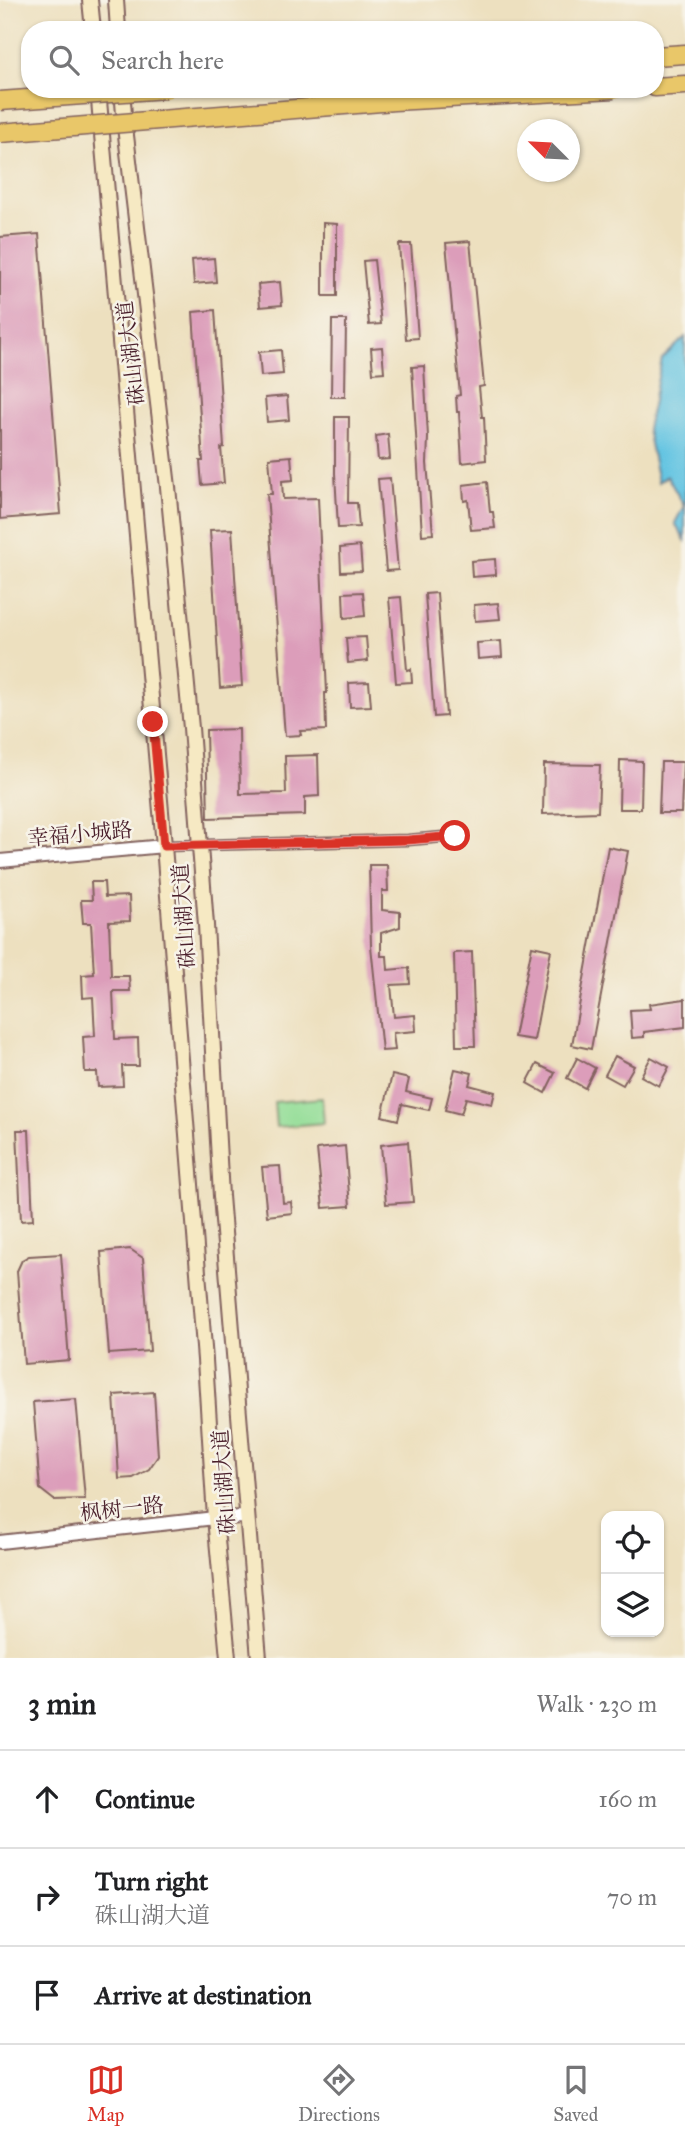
<!DOCTYPE html>
<html lang="en">
<head>
<meta charset="utf-8">
<style>
	body { margin:0; font-family:"IM FELL Great Primer","Noto Serif SC",serif; background:#f6f6f6; color:#202124 }
	.controls { position:absolute; right:21px; bottom:21px; display:grid; overflow:hidden; border-radius:14px; box-shadow:0 2px 5px #0004 }
	.controls button { width:63px; height:63px; display:grid; place-items:center; padding:0; border:0; border-bottom:2px solid #e0e0e0; background:#fff; color:#202124; font:35px sans-serif }
	.compass { position:absolute; left:517px; top:119px; width:63px; height:63px; border-radius:50%; background:#fff; box-shadow:0 2px 5px #0004; rotate:294deg }
	.stop { position:absolute; width:21px; height:21px; margin:-16px; border:5px solid #d93025; border-radius:50%; background:#fff }
	.stop.end { background:#d93025; border-color:#fff; box-shadow:0 2px 7px #0008 }
	.list { margin:0; padding:0; list-style:none }
	h2 { display:flex; justify-content:space-between; align-items:center; height:91px; margin:0; padding:0 28px; font-size:30px }
	h2 small { font-size:23px; font-weight:400; color:#757577 }
	.list li { display:grid; grid-template-columns:46px 1fr auto; gap:21px; align-items:center; box-sizing:border-box; height:98px; padding:0 28px; border-top:2px solid #e0e0e0 }
	.list b { display:block; font-size:26px; white-space:nowrap }
	.list p { margin:0; font-size:23px; white-space:nowrap; color:#757577 }
	.list em { font-size:23px; font-style:normal; color:#757577 }
	.icon { flex:none; width:38px; height:38px; fill:none; stroke:currentColor; stroke-width:2; stroke-linecap:round; stroke-linejoin:round }
	.map { position:relative; flex:none; width:685px; height:1658px; overflow:hidden }
	.search { position:absolute; background:#fff; box-shadow:0 2px 5px #0004; left:21px; right:21px; top:21px; height:77px; display:flex; align-items:center; gap:18px; box-sizing:border-box; padding:0 24px; border-radius:28px; color:#757577; font-size:26px }
	.sheet { height:385px; background:#fff }
	nav { display:flex; justify-content:space-around; align-items:center; box-sizing:border-box; height:98px; border-top:2px solid #e0e0e0; background:#fff; font-size:19px; color:#757577 }
	nav a { display:grid; justify-items:center; gap:4px }
	nav .on { color:#d93025 }
	.map>svg:first-child { display:block }
	.green { fill:#95de99; stroke:#707e62; stroke-width:2 }
	.water { fill:#64c4e2; stroke:#577286; stroke-width:2 }
	.building { fill:#dc9dba }
	.lines { fill:none; stroke-linecap:round; stroke-linejoin:round }
	.minor-casing { stroke:#83635f; stroke-width:13 }
	.tertiary-casing { stroke:#83635f; stroke-width:16 }
	.secondary-casing { stroke:#83635f; stroke-width:18 }
	.motorway-casing { stroke:#83635f; stroke-width:21 }
	.minor { stroke:#fff; stroke-width:10 }
	.tertiary { stroke:#fff; stroke-width:12 }
	.secondary { stroke:#f6e9c3; stroke-width:14 }
	.motorway { stroke:#e9c769; stroke-width:18 }
	.motorway-bridge-casing { stroke:#83635f; stroke-width:21; stroke-linecap:butt }
	.motorway-bridge { stroke:#e9c769; stroke-width:18 }
	.route { stroke:#d93025; stroke-width:9 }
	.labels { text-anchor:middle; stroke-width:5; stroke-linejoin:round; paint-order:stroke }
	.street-label { font-size:21px; fill:#4a1f2b; stroke:#f7f3e8 }
</style>
</head>
<body>
<div class="map">
<svg width="685" height="1658" viewBox="0 0 685 1658">
	<rect width="100%" height="100%" fill="#f7f3e8"/>
	<filter id="ink" filterUnits="userSpaceOnUse"><feTurbulence type="fractalNoise" baseFrequency=".0143" numOctaves="2"/><feDisplacementMap in="SourceGraphic" scale="14" xChannelSelector="R" yChannelSelector="G"/><feConvolveMatrix kernelMatrix="1 2 1 2 8 2 1 2 1" color-interpolation-filters="sRGB"/></filter>
	<filter id="wash" filterUnits="userSpaceOnUse"><feTurbulence type="fractalNoise" baseFrequency=".00686" numOctaves="4" result="noise"/><feDisplacementMap in="SourceGraphic" scale="28" xChannelSelector="R" yChannelSelector="G"/><feGaussianBlur stdDeviation="1.57" result="paint"/><feColorMatrix in="noise" values="0 0 0 0 0 0 0 0 0 0 0 0 0 0 0 0 0 1.4 0 .05"/><feComposite in="paint" operator="in"/></filter>
	<g filter="url(#wash)">
		<rect width="100%" height="100%" fill="#ede0bf"/>
		<!-- green -->
		<polygon class="green" points="322,1098 324,1123 276,1127 274,1102"/>
		<!-- water -->
		<polygon class="water" points="685,337 685,540 675,523 684,506 667,476 658,482 647,429 662,359"/>
		<g id="blocks">
			<!-- building -->
			<g class="building">
				<polygon points="323,223 337,224 337,296 323,296"/>
				<polygon points="39,234 61,514 0,519 0,237"/>
				<polygon points="470,241 484,386 479,387 482,417 484,417 486,460 462,463 459,412 457,412 456,396 460,395 446,243"/>
				<polygon points="399,244 411,244 418,338 406,339"/>
				<polygon points="214,258 216,282 194,284 192,260"/>
				<polygon points="374,260 381,324 369,325 363,261"/>
				<polygon points="280,282 282,305 260,307 258,284"/>
				<polygon points="215,310 224,447 221,448 224,483 202,485 200,461 203,461 193,312"/>
				<polygon points="332,320 346,320 345,397 331,397"/>
				<polygon points="382,347 384,372 373,373 371,348"/>
				<polygon points="281,350 283,374 261,376 259,352"/>
				<polygon points="424,366 428,437 427,463 433,534 422,535 412,367"/>
				<polygon points="287,396 289,420 267,422 265,398"/>
				<polygon points="335,417 349,417 348,503 357,503 359,527 338,528 335,473"/>
				<polygon points="388,434 390,459 378,460 376,436"/>
				<polygon points="291,456 293,480 282,481 283,499 318,498 327,693 325,693 326,730 300,731 301,735 285,736 267,494 272,494 269,458"/>
				<polygon points="390,478 398,570 386,571 378,479"/>
				<polygon points="487,482 490,512 493,512 495,528 471,530 468,500 464,501 463,485"/>
				<polygon points="232,529 242,686 220,688 210,530"/>
				<polygon points="360,546 362,571 341,572 340,548"/>
				<polygon points="495,559 496,575 472,577 471,561"/>
				<polygon points="363,592 365,616 344,618 343,593"/>
				<polygon points="437,593 446,716 434,717 425,594"/>
				<polygon points="401,597 407,670 411,669 412,682 396,683 389,598"/>
				<polygon points="498,603 500,619 475,621 474,605"/>
				<polygon points="366,637 368,661 348,663 346,638"/>
				<polygon points="501,641 502,657 478,659 477,643"/>
				<polygon points="369,682 371,706 350,707 349,683"/>
				<polygon points="239,729 240,794 286,793 285,756 318,755 319,796 305,797 305,815 208,818 206,730"/>
				<polygon points="620,760 642,761 641,809 619,809"/>
				<polygon points="661,762 683,762 681,813 659,813"/>
				<polygon points="544,764 600,765 598,812 543,814"/>
				<polygon points="608,847 628,851 591,1049 572,1045"/>
				<polygon points="369,865 387,865 388,891 382,891 382,910 400,912 400,927 381,933 381,956 387,956 388,970 409,968 410,984 391,985 394,1017 415,1015 416,1031 393,1033 395,1050 382,1051 371,946"/>
				<polygon points="91,882 104,882 105,897 129,896 130,921 109,922 111,976 129,976 130,991 113,991 115,1039 138,1038 139,1066 122,1066 123,1086 98,1087 97,1072 85,1072 83,1037 95,1036 93,997 83,998 82,975 94,974 91,923 83,923 81,900 92,900"/>
				<polygon points="532,946 551,950 534,1040 514,1037"/>
				<polygon points="472,952 475,1046 456,1046 454,953"/>
				<polygon points="685,999 685,1027 644,1032 644,1037 632,1038 630,1010 650,1009 649,1004"/>
				<polygon points="615,1056 634,1066 623,1085 605,1075"/>
				<polygon points="651,1057 669,1067 659,1086 641,1076"/>
				<polygon points="577,1058 595,1068 585,1088 567,1078"/>
				<polygon points="537,1064 555,1073 545,1093 527,1083"/>
				<polygon points="455,1069 472,1073 469,1085 495,1092 492,1104 466,1098 461,1114 445,1110"/>
				<polygon points="392,1075 409,1079 406,1092 432,1098 429,1110 402,1104 398,1120 382,1116"/>
				<polygon points="17,1130 29,1130 33,1220 21,1221"/>
				<polygon points="408,1142 413,1202 386,1204 381,1145"/>
				<polygon points="345,1146 350,1206 323,1208 317,1149"/>
				<polygon points="280,1166 283,1203 291,1202 292,1213 267,1216 262,1167"/>
				<polygon points="130,1249 143,1258 150,1351 109,1354 101,1252"/>
				<polygon points="61,1254 69,1360 24,1364 17,1271 22,1260 29,1256"/>
				<polygon points="154,1392 158,1456 149,1469 133,1478 119,1479 114,1395"/>
				<polygon points="76,1399 85,1499 54,1500 40,1489 33,1402"/>
			</g>
		</g>
	</g>
	<g filter="url(#ink)">
		<use href="#blocks" fill-opacity="0" stroke="#83635f" stroke-width="2"/>
		<g class="lines">
			<!-- minor casing -->
			<g class="minor-casing">
				<polyline id="minor" points="164,846 408,840 455,836"/>
			</g>
			<!-- tertiary casing -->
			<g class="tertiary-casing">
				<g id="tertiary">
					<polyline points="0,861 164,846"/>
					<polyline points="0,1542 215,1518 248,1517"/>
				</g>
			</g>
			<!-- secondary casing -->
			<g class="secondary-casing">
				<g id="secondary">
					<polyline points="90,0 93,30"/>
					<polyline points="116,0 118,30"/>
					<polyline points="98,89 164,846 205,1360 215,1518 228,1658"/>
					<polyline points="122,89 125,127 168,487 191,728 206,925 221,1196 259,1658"/>
				</g>
			</g>
			<!-- motorway casing -->
			<g class="motorway-casing">
				<g id="motorway">
					<polyline points="655,56 685,54"/>
					<polyline points="655,87 685,85"/>
				</g>
			</g>
			<!-- minor -->
			<use href="#minor" class="minor"/>
			<!-- tertiary -->
			<use href="#tertiary" class="tertiary"/>
			<!-- secondary -->
			<use href="#secondary" class="secondary"/>
			<!-- motorway -->
			<use href="#motorway" class="motorway"/>
			<!-- motorway-bridge casing -->
			<g class="motorway-bridge-casing">
				<g id="motorway-bridge">
					<polyline points="0,101 166,89"/>
					<polyline points="0,133 394,101 614,89"/>
				</g>
			</g>
			<!-- motorway-bridge -->
			<use href="#motorway-bridge" class="motorway-bridge"/>
		</g>
	</g>
	<g class="lines" filter="url(#ink)">
		<!-- route -->
		<polyline class="route" points="153,722 164,846 408,840 455,836"/>
	</g>
	<g class="labels">
		<!-- street labels -->
		<g class="street-label">
			<text transform="translate(131 353) rotate(-97)" y="7">硃山湖大道</text>
			<text transform="translate(80 834) rotate(-5)" y="7">幸福小城路</text>
			<text transform="translate(184 916) rotate(-94)" y="7">硃山湖大道</text>
			<text transform="translate(224 1482) rotate(-94)" y="7">硃山湖大道</text>
			<text transform="translate(122 1509) rotate(-6)" y="7">枫树一路</text>
		</g>
	</g>
</svg>
<div class="controls">
<button><svg class="icon" aria-label="locate" viewBox="0 0 24 24"><circle cx="12" cy="12" r="6"/><path d="M12 2v4M12 18v4M2 12h4M18 12h4"/></svg></button>
<button><svg class="icon" aria-label="layers" viewBox="0 0 24 24"><path d="M12 4l9 5-9 5-9-5zM3 14l9 5 9-5"/></svg></button>
</div>
<svg class="compass" viewBox="-18 -18 36 36"><path d="M0-13l5 13h-10z" fill="#e53935"/><path d="M0 13l5-13h-10z" fill="#757577"/></svg>
<div class="stop" style="left:455px;top:836px"></div>
<div class="stop end" style="left:153px;top:722px"></div>
<div class="search"><svg class="icon" aria-label="search" viewBox="0 0 24 24"><circle cx="10" cy="10" r="6"/><path d="M15 15l6 6"/></svg>Search here</div>
</div>
<section class="sheet">
<h2>3 min<small>Walk · 230 m</small></h2>
<ul class="list">
<li><svg class="icon" aria-label="ahead" viewBox="0 0 24 24"><path d="M12 20V5M6 11l6-6 6 6"/></svg><div><b>Continue</b></div><em>160 m</em></li>
<li><svg class="icon" aria-label="right" viewBox="0 0 24 24"><path d="M7 20v-9h11M14 6l5 5-5 5"/></svg><div><b>Turn right</b><p>硃山湖大道</p></div><em>70 m</em></li>
<li><svg class="icon" aria-label="arrive" viewBox="0 0 24 24"><path d="M6 21V4h12l-3 4 3 4H6"/></svg><div><b>Arrive at destination</b></div></li>
</ul>
</section>
<nav>
<a class="on"><svg class="icon" aria-label="map" viewBox="0 0 24 24"><path d="M3 6l6-2 6 2 6-2v14l-6 2-6-2-6 2zM9 4v14M15 6v14"/></svg>Map</a>
<a><svg class="icon" aria-label="directions" viewBox="0 0 24 24"><path d="M12 3l9 9-9 9-9-9zM9 14v-3h6M13 9l2 2-2 2"/></svg>Directions</a>
<a><svg class="icon" aria-label="saved" viewBox="0 0 24 24"><path d="M7 4h10v16l-5-4-5 4z"/></svg>Saved</a>
</nav>
</body>
</html>
